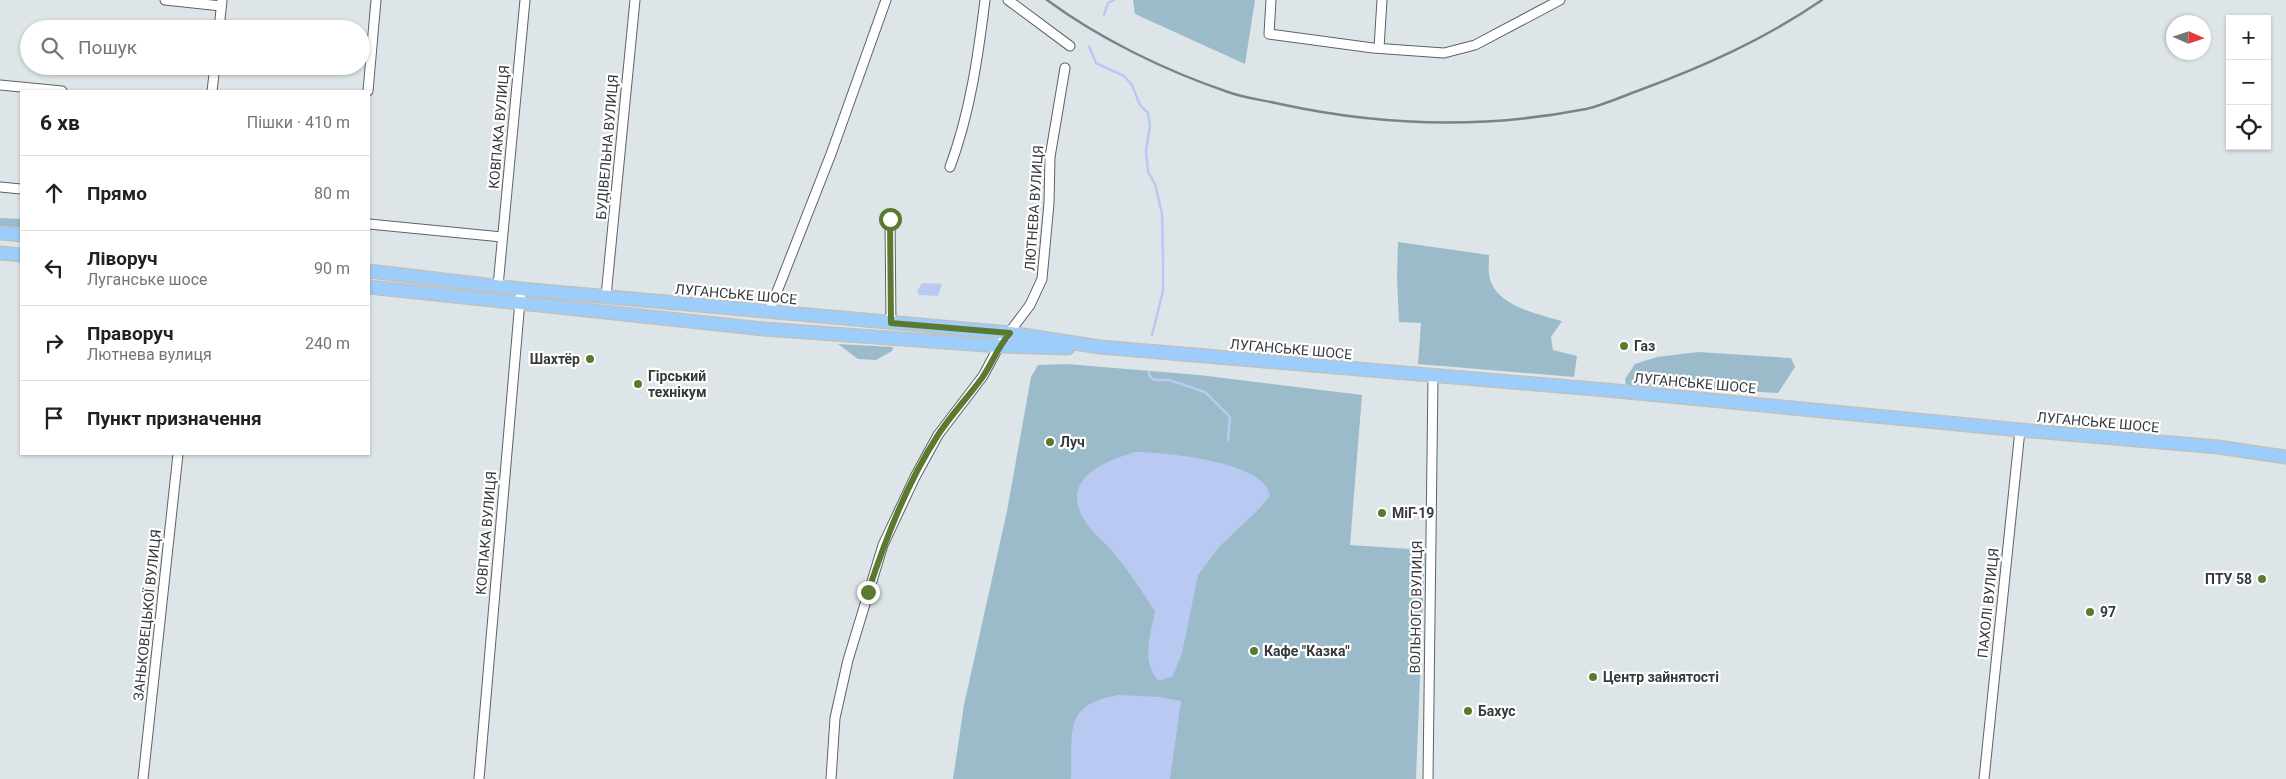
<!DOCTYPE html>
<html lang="uk">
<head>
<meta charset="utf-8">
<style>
	body { margin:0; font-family:Roboto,sans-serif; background:#f6f6f6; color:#202124 }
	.controls { position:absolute; right:15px; top:15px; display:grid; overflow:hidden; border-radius:0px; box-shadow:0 1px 4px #0004 }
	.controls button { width:45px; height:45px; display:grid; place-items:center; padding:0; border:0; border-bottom:1px solid #e0e0e0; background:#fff; color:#202124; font:25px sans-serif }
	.compass { position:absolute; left:2166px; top:15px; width:45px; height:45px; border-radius:50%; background:#fff; box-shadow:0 1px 4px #0004; rotate:93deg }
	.stop { position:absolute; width:15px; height:15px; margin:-11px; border:4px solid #5b792f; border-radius:50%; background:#fff }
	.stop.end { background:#5b792f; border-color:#fff; box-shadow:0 1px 5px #0008 }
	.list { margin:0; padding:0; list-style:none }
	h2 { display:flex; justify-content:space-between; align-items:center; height:65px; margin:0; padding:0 20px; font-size:21px }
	h2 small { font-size:16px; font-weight:400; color:#757577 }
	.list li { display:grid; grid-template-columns:32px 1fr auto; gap:15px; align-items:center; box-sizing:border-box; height:75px; padding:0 20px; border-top:1px solid #e0e0e0 }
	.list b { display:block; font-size:19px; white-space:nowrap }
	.list p { margin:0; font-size:16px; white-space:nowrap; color:#757577 }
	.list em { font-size:16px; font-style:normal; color:#757577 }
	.icon { flex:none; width:28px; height:28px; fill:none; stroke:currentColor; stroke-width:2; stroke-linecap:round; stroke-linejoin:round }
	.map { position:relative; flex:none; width:2286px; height:779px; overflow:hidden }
	.search { position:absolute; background:#fff; box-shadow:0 1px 4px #0004; left:20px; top:20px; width:350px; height:55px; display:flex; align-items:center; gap:12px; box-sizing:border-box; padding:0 18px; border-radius:28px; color:#757577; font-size:19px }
	.panel { position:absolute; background:#fff; box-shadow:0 1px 4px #0004; left:20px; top:90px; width:350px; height:365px; border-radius:0px }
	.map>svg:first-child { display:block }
	.green { fill:#9bbbcb }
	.water { fill:#bac9f2 }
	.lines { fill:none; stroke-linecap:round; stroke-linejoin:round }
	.stream { stroke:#bac9f2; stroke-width:2.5 }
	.street-casing { stroke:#5c6266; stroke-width:11 }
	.primary-casing { stroke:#bfc0c0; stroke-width:15 }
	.street { stroke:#fff; stroke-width:9 }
	.primary { stroke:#9dcdfb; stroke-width:12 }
	.rail { stroke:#7d8285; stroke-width:2.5 }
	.route { stroke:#5b792f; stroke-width:6 }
	.poi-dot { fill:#5b792f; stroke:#fff; stroke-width:2 }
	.labels { text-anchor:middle; stroke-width:4.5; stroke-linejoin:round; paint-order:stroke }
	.street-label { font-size:14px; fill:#36393b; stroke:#fff }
	.poi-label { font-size:14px; font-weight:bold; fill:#36393b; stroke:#fff; text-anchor:start }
</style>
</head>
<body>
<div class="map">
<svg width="2286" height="779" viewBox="0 0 2286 779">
	<rect width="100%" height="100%" fill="#dee5e8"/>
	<!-- green -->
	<g class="green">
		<polygon points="1133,0 1255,0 1245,64 1135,14"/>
		<polygon points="0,218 21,219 21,228 0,226"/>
		<path d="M1398 242 1489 255C1489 263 1488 272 1490 279 1498 307 1539 314 1562 321L1551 337 1553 350 1577 356 1574 377 1418 364 1421 323 1399 322 1397 278Z"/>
		<polygon points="838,344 893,347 892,351 876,360 858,359"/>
		<polygon points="1698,352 1791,358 1795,367 1778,393 1626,385 1625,379 1635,364 1657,357"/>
		<polygon points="1067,364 1199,375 1362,395 1350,545 1425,550 1416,779 953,779 964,705 1007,511 1031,377 1038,365"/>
	</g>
	<!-- water -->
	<g class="water">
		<polygon points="922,283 942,284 938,296 919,295 917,291"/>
		<path d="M1135 452C1163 452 1266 461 1270 496L1260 508 1220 546 1198 575 1182 653 1173 676 1159 681C1140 663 1151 633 1155 611 1142 592 1130 572 1115 555 1107 544 1095 535 1087 524 1057 481 1101 462 1135 452Z"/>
		<path d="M1119 695 1160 697 1181 701 1170 779H1071C1073 732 1062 704 1119 695Z"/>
	</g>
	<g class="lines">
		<!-- stream -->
		<g class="stream">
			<polyline points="1104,15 1108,3 1114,0"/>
			<polyline points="1089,46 1096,63 1124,76 1132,85 1140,105 1148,113 1150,125 1146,151 1148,172 1155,184 1162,214 1163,259 1163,291 1152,335"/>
			<polyline points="1149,372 1150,377 1154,380 1169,380 1205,392 1230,417 1228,440"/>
		</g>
		<!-- street casing -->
		<g class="street-casing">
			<g id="street">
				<polyline points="165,0 221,6"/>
				<polyline points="1008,0 1070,46"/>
				<polyline points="1271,0 1269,34 1373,48 1444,53 1475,45 1560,0"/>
				<polyline points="219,29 222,0"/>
				<polyline points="1379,48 1382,0"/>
				<polyline points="0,85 62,91"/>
				<polyline points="212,91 215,66"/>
				<polyline points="368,91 376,0"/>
				<path d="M950 167C970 113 978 57 985 0"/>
				<polyline points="0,187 21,189"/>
				<polyline points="890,219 891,323"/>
				<polyline points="369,224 502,237"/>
				<polyline points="498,286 525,0"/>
				<polyline points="606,296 635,0"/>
				<polyline points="769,312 831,154 886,0"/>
				<polyline points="143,779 178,454"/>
				<polyline points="479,779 521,289"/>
				<polyline points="831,779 835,718 848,660 883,545 915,477 938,435 983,376 999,346 1030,305 1042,279 1049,203 1050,157 1065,68"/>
				<polyline points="1428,779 1433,376"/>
				<polyline points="1984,779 2020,430"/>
			</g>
		</g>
		<!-- primary casing -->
		<g class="primary-casing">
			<g id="primary">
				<polyline points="0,233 21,235"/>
				<polyline points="0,253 21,255"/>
				<polyline points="369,271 521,289 1010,333 1100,347 1606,390 2020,430 2218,447 2286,457"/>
				<polyline points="369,287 764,329 999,346 1068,348"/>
			</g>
		</g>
		<!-- street -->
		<use href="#street" class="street"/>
		<!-- primary -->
		<use href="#primary" class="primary"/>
		<!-- rail -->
		<path class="rail" d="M1047 0C1100 39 1166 71 1228 92 1244 98 1263 100 1280 104 1381 126 1484 129 1586 109 1604 105 1623 96 1640 90 1705 66 1765 39 1822 0"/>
	</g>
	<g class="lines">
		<!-- route -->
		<path class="route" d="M868 592C886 538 907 483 938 435 951 415 968 397 982 378 993 362 997 348 1010 333L891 323 890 219"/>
	</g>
	<!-- markers -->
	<g class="poi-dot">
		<circle cx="1624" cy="346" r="5"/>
		<circle cx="590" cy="359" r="5"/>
		<circle cx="638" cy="384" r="5"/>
		<circle cx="1050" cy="442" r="5"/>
		<circle cx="1382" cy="513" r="5"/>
		<circle cx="2262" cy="579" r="5"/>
		<circle cx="2090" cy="612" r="5"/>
		<circle cx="1254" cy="651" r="5"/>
		<circle cx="1593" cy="677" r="5"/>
		<circle cx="1468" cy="711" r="5"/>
	</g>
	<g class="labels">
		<!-- street labels -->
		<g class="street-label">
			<text transform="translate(499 127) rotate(-85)" y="5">КОВПАКА ВУЛИЦЯ</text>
			<text transform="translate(607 147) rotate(-85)" y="5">БУДІВЕЛЬНА ВУЛИЦЯ</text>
			<text transform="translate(1034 208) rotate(-86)" y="5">ЛЮТНЕВА ВУЛИЦЯ</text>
			<text transform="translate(736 294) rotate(5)" y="5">ЛУГАНСЬКЕ ШОСЕ</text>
			<text transform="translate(1291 349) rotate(5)" y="5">ЛУГАНСЬКЕ ШОСЕ</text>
			<text transform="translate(1695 383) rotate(5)" y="5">ЛУГАНСЬКЕ ШОСЕ</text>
			<text transform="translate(2098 422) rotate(5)" y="5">ЛУГАНСЬКЕ ШОСЕ</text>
			<text transform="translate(486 533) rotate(-85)" y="5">КОВПАКА ВУЛИЦЯ</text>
			<text transform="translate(1988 603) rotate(-84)" y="5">ПАХОЛІ ВУЛИЦЯ</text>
			<text transform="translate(1416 607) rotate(-89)" y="5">ВОЛЬНОГО ВУЛИЦЯ</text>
			<text transform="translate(147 615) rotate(-84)" y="5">ЗАНЬКОВЕЦЬКОЇ ВУЛИЦЯ</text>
		</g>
		<!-- poi labels -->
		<g class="poi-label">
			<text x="1634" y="351">Газ</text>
			<text x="580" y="364" text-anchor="end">Шахтёр</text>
			<text x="648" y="381">Гірський<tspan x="648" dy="16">технікум</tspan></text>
			<text x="1060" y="447">Луч</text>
			<text x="1392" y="518">МіГ-19</text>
			<text x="2252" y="584" text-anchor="end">ПТУ 58</text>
			<text x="2100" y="617">97</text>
			<text x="1264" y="656">Кафе "Казка"</text>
			<text x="1603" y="682">Центр зайнятості</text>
			<text x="1478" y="716">Бахус</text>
		</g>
	</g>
</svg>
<div class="controls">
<button>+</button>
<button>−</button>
<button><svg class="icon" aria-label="locate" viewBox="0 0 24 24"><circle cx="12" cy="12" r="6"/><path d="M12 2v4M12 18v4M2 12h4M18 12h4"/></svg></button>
</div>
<svg class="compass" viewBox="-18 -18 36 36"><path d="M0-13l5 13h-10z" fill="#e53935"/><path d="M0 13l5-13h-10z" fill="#757577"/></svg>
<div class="stop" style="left:890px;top:219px"></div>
<div class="stop end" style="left:868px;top:592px"></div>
<div class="search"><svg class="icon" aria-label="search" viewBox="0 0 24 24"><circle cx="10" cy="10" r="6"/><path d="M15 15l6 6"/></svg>Пошук</div>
<section class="panel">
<h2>6 хв<small>Пішки · 410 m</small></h2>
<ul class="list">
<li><svg class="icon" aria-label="ahead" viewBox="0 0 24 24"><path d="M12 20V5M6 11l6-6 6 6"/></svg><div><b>Прямо</b></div><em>80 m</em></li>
<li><svg class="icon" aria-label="left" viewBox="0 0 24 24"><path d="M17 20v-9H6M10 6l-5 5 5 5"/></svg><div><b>Ліворуч</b><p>Луганське шосе</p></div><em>90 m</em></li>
<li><svg class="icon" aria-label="right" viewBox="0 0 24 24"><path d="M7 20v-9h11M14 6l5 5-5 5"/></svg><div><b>Праворуч</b><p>Лютнева вулиця</p></div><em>240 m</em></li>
<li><svg class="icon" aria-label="arrive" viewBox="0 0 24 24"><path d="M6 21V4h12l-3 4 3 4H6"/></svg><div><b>Пункт призначення</b></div></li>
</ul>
</section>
</div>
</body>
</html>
